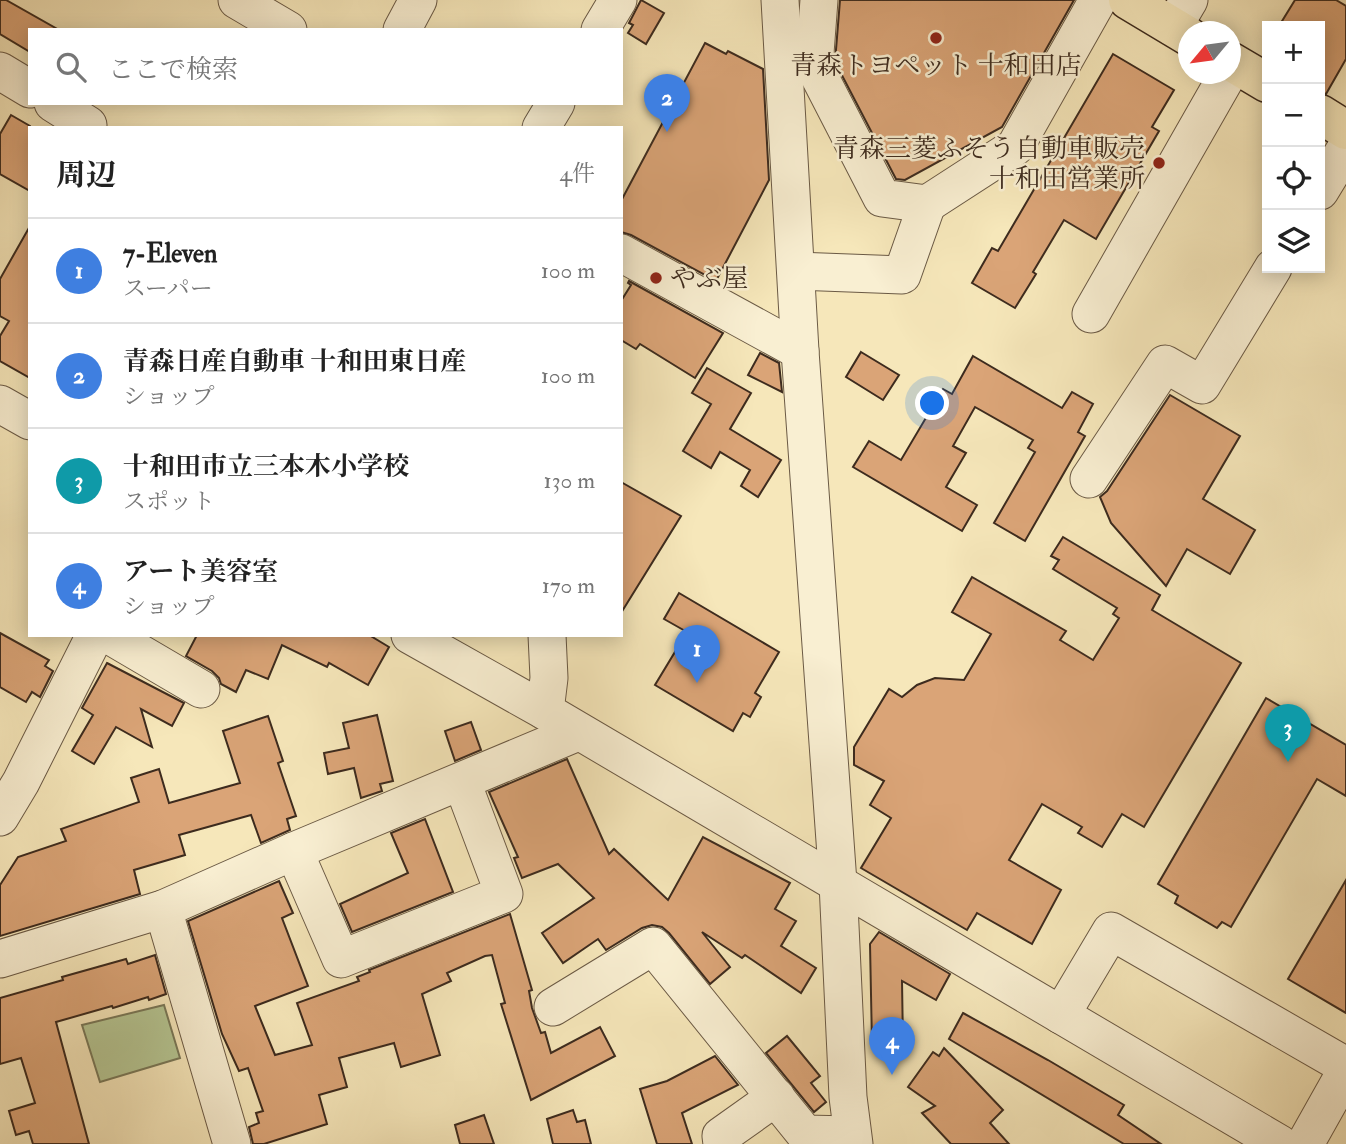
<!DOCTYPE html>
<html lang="ja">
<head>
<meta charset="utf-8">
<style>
	body { margin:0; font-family:"IM FELL Double Pica","Noto Serif JP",serif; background:#f6f6f6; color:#222 }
	.controls { position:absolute; right:21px; top:21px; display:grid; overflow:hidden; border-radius:0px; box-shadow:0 4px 18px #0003 }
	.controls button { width:63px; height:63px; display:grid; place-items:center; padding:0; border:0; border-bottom:2px solid #e0e0e0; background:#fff; color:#222; font:35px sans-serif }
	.compass { position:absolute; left:1178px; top:21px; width:63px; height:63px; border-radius:50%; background:#fff; box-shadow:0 4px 18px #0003; rotate:241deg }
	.you { position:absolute; left:933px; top:404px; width:24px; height:24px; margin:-18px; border:5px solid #fff; border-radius:50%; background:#1a73e8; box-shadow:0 0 0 10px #1a73e833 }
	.badge { display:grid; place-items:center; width:46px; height:46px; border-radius:50%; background:#d93025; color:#fff; font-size:23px; font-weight:700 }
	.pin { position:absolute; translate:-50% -58px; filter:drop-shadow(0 2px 4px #0008) }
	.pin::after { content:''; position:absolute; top:37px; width:24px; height:21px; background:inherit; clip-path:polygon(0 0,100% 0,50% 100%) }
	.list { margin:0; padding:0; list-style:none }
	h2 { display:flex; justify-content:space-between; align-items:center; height:91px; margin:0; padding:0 28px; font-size:30px }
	h2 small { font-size:23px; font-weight:400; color:#767676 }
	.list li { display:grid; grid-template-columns:46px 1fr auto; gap:21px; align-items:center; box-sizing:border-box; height:105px; padding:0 28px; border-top:2px solid #e0e0e0 }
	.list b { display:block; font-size:26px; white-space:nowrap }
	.list p { margin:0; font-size:23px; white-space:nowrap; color:#767676 }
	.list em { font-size:23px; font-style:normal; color:#767676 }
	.icon { flex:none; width:38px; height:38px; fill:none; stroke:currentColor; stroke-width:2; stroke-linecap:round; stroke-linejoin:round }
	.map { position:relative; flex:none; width:1346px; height:1144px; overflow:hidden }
	.search { position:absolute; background:#fff; box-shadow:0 4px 18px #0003; left:28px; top:28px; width:595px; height:77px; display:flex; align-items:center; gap:18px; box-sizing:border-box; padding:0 24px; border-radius:0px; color:#767676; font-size:26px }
	.panel { position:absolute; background:#fff; box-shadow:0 4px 18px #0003; left:28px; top:126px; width:595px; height:511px; border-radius:0px }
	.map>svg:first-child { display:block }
	.green { fill:#b6c794; stroke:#7a7959; stroke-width:2 }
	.building { fill:#daa477; stroke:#3d2b1e; stroke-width:2 }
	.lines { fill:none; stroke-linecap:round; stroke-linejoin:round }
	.minor-casing { stroke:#6b5a45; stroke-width:39 }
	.highway-casing { stroke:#3d2b1e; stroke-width:41 }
	.minor { stroke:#f9efd2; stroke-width:37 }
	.highway { stroke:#f6e7ba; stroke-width:38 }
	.poi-dot { fill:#8f2418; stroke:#f9efd2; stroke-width:2.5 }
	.labels { text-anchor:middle; stroke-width:5; stroke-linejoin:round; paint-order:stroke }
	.poi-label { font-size:26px; fill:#3d2b1e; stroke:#f9efd2 }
</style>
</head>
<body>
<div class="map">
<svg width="1346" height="1144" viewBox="0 0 1346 1144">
	<rect width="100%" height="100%" fill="#f6e7ba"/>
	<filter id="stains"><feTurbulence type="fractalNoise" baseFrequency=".00286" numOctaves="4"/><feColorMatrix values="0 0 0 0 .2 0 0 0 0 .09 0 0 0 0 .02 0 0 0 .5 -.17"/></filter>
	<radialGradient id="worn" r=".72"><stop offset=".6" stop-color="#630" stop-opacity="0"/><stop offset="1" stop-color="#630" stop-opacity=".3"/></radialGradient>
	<!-- green -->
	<polygon class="green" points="164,1005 180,1058 100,1082 82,1025"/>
	<!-- building -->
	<g class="building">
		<polygon points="0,0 6,0 59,30 30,30 30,52 0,34"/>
		<polygon points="641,0 664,13 646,44 628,33 633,25 629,23"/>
		<polygon points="840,0 1074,0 1002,127 905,180 896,179 835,62"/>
		<polygon points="1295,0 1336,0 1346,6 1346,59 1326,94 1320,92 1320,26 1279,26"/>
		<polygon points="705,43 726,54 728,51 763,69 769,180 716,281 631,235 621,232 621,201"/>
		<polygon points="1113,54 1174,90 1152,127 1159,131 1096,239 1064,220 1033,272 1036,274 1015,308 972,283 992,248 998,251"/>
		<polygon points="11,115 30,126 30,191 0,174 0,134"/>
		<polygon points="30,226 30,378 0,361 0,336 9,321 0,316 0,279"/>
		<polygon points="629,281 723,333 695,378 640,344 636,349 621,340 621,301 631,285 628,283"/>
		<polygon points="861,352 899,375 883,400 846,377"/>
		<polygon points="760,353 779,363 782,392 748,375"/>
		<polygon points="973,356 1062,408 1072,392 1093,404 1078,432 1085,436 1025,541 994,523 1035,452 1028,448 1033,440 975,407 953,446 966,453 946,487 977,505 962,531 853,467 869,441 901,460 943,389 952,394"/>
		<polygon points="707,368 751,393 730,429 781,460 758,497 741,486 750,470 720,452 711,468 683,451 711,404 692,393"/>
		<polygon points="1170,395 1240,436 1203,499 1255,530 1230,574 1187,549 1166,586 1111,523 1100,497 1107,491"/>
		<polygon points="621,482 681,516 621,613"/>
		<polygon points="1063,537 1160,595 1152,610 1241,663 1144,827 1122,814 1102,847 1078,833 1082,827 1042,804 1009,860 1061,890 1032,944 977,913 967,930 861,868 891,818 870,805 884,781 854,765 854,747 889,689 902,697 917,685 935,678 964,680 991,634 952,612 972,577 1066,631 1060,640 1093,660 1119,618 1113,614 1117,608 1053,569 1059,560 1051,556"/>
		<polygon points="679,593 779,652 755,693 761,697 750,717 743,713 733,731 655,685 687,632 664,619"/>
		<polygon points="0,633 49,660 45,666 53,671 40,697 32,692 26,702 0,687"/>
		<polygon points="197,635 369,635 389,647 368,685 329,663 327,667 282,645 268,679 246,670 236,692 221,684 219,678 212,671 186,656"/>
		<polygon points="107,663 184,703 172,726 141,709 152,747 116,727 94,764 72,751 93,715 82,708"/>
		<polygon points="1266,698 1346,745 1346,796 1317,779 1231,927 1222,922 1217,928 1175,903 1178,896 1158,884"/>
		<polygon points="377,715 393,781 380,784 382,791 361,798 354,768 328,774 324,753 349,748 343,723"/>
		<polygon points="268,716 283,761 278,763 296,816 287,819 290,830 261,843 251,815 179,835 185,855 134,870 140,894 0,936 0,885 18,857 66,841 61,829 139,802 131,778 159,769 169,803 240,783 223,731"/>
		<polygon points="471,722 481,750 455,761 445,731"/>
		<polygon points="567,759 609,854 614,849 668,900 703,837 790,883 775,909 796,921 781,946 816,968 801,993 745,955 742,958 702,932 730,967 710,984 669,933 662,927 652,925 642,928 606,950 598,939 563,963 542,933 594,898 558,864 522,878 514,858 518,857 489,792"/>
		<polygon points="425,819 453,892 352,932 340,904 408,873 391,833"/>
		<polygon points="1346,880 1346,1013 1288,979"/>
		<polygon points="279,881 293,913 282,918 308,986 255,1006 275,1055 312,1045 297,1003 359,981 357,977 370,972 369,970 510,914 532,990 529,991 532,1008 541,1033 545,1032 551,1053 600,1027 615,1056 531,1100 501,1004 505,1003 492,955 485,956 447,973 451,981 422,994 440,1055 401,1067 394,1043 339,1058 347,1087 319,1095 327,1124 264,1144 253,1144 249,1127 259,1123 256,1113 263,1111 248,1068 239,1071 222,1034 188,921"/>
		<polygon points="879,932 950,974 936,1000 902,981 903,1044 872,1044 870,944"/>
		<polygon points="155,955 166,994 149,1000 148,997 113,1008 112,1006 56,1022 89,1144 33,1144 29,1131 16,1135 9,1111 35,1103 21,1058 0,1064 0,998 63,980 62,977 126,959 128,964"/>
		<polygon points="963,1013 1048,1060 1124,1105 1118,1115 1161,1144 1124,1144 949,1039"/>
		<polygon points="787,1036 820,1076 811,1083 826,1102 814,1112 766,1053"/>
		<polygon points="944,1048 1003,1110 990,1123 1009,1144 951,1144 922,1113 935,1106 908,1087 933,1052 939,1056"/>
		<polygon points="715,1056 738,1085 682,1113 692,1144 657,1144 640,1089 667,1081"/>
		<polygon points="573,1110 577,1122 585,1120 591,1144 553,1144 547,1119"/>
		<polygon points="484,1115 494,1144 460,1144 455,1125"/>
	</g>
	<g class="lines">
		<!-- minor casing -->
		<g class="minor-casing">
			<g id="minor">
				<polyline points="237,0 288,30"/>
				<polyline points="780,0 800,351 838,883 848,1097 854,1144"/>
				<polyline points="819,0 814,66 882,198 927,204 1015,147 1098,0"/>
				<polyline points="1173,27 1189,0"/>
				<polyline points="402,30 418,0"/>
				<polyline points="600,30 618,0"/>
				<polyline points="0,71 30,89"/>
				<polyline points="53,103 88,125"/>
				<polyline points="541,128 556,103"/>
				<polyline points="1320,191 1346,148"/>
				<polyline points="621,253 800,351"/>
				<polyline points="796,271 902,275 927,204"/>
				<polyline points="1091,314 1228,74"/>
				<polyline points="0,404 30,421"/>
				<polyline points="1089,479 1165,364 1202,385 1273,268"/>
				<polyline points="109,635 201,689"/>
				<polyline points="410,635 545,711 1280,1144"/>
				<polyline points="545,711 549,678 547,635"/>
				<polyline points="0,817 21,782 95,635"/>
				<polyline points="294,851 341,959 504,894 462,782"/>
				<polyline points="163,909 232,1144"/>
				<polyline points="0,959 163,909 294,851 578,732"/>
				<polyline points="553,1007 653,946 805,1134 852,1135"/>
				<polyline points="1061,1015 1111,931 1346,1066"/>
				<polyline points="722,1144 721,1136 776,1097"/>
				<polyline points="1305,1144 1346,1071"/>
			</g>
		</g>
		<!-- highway casing -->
		<g class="highway-casing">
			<g id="highway">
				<polyline points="1128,0 1188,36"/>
				<polyline points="1230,61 1267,83"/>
				<polyline points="1320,114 1346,130"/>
			</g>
		</g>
		<!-- minor -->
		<use href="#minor" class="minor"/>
		<!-- highway -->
		<use href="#highway" class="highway"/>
	</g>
	<!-- markers -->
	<g class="poi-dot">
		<circle cx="936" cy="38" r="7"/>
		<circle cx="1159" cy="163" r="7"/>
		<circle cx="656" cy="278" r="7"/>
	</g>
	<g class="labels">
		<!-- poi labels -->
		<g class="poi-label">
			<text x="936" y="74">青森トヨペット 十和田店</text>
			<text x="1145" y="157" text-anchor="end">青森三菱ふそう自動車販売<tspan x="1145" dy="30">十和田営業所</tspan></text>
			<text x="670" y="287" text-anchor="start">やぶ屋</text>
		</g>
	</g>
	<rect width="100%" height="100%" filter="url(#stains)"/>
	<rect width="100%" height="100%" fill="url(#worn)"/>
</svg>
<div class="controls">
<button>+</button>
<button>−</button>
<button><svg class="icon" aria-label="locate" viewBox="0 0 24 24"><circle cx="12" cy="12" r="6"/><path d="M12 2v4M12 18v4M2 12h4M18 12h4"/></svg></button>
<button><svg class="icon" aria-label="layers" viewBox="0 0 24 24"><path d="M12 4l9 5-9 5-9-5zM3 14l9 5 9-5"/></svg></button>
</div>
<svg class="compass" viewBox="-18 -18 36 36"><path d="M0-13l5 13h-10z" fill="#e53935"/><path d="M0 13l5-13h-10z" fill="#767676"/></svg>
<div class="you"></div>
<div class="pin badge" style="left:697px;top:683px;background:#3f7fe0">1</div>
<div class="pin badge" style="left:667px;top:132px;background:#3f7fe0">2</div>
<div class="pin badge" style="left:1288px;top:762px;background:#0f9aa8">3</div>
<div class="pin badge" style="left:892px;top:1075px;background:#3f7fe0">4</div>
<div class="search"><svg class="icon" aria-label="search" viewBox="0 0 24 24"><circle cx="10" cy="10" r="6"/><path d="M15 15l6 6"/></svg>ここで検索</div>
<section class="panel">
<h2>周辺<small>4件</small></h2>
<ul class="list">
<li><span class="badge" style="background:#3f7fe0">1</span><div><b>7-Eleven</b><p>スーパー</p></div><em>100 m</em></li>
<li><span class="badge" style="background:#3f7fe0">2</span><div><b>青森日産自動車 十和田東日産</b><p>ショップ</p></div><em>100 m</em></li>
<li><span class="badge" style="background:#0f9aa8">3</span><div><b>十和田市立三本木小学校</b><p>スポット</p></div><em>130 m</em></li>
<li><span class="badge" style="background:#3f7fe0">4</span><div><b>アート美容室</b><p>ショップ</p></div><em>170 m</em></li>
</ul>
</section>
</div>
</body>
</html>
